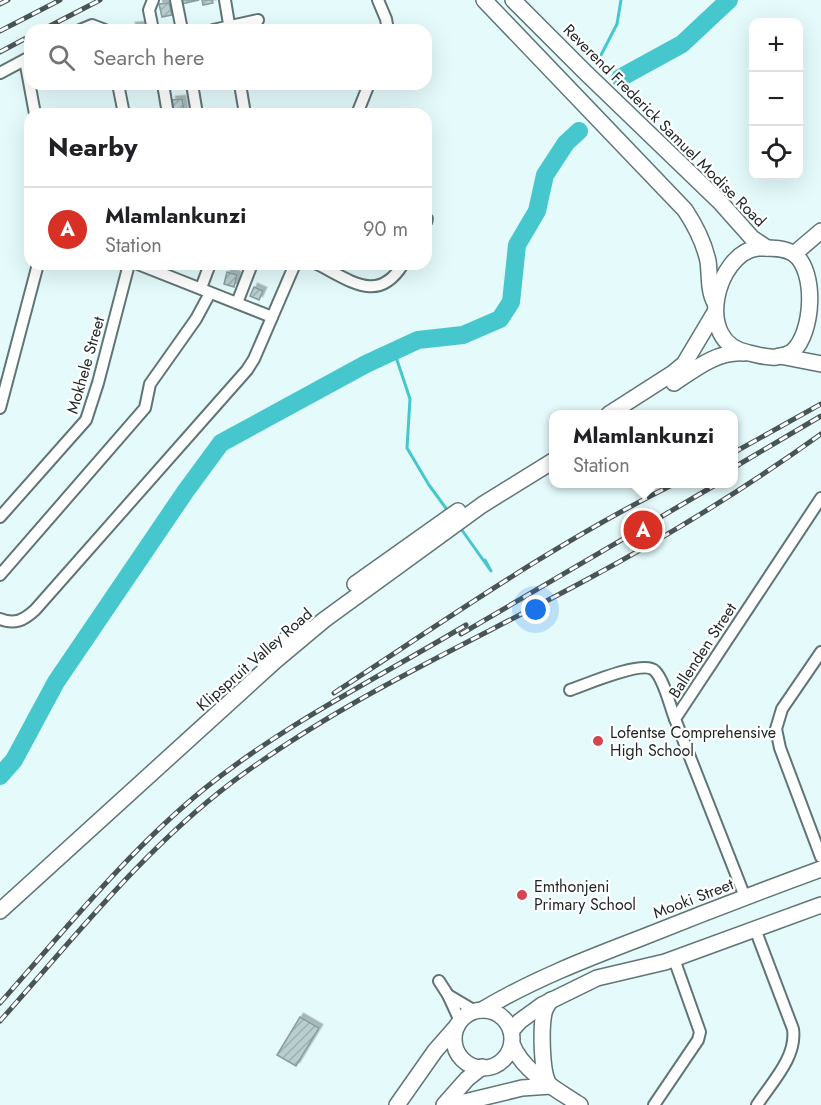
<!DOCTYPE html>
<html lang="en">
<head>
<meta charset="utf-8">
<style>
	body { margin:0; font-family:Jost,sans-serif; background:#f2f2f2; color:#202124 }
	.controls { position:absolute; right:18px; top:18px; display:grid; overflow:hidden; border-radius:12px; box-shadow:0 6px 24px #0002 }
	.controls button { width:54px; height:54px; display:grid; place-items:center; padding:0; border:0; border-bottom:2px solid #e0e0e0; background:#fff; color:#202124; font:30px sans-serif }
	.you { position:absolute; left:536px; top:610px; width:21px; height:21px; margin:-15px; border:4px solid #fff; border-radius:50%; background:#1a73e8; box-shadow:0 0 0 9px #1a73e833 }
	.badge { display:grid; place-items:center; width:39px; height:39px; border-radius:50%; background:#d93025; color:#fff; font-size:20px; font-weight:700 }
	.pin { position:absolute; translate:-50% -50%; border:3px solid #fff; box-shadow:0 2px 6px #0006 }
	.popup { position:absolute; left:549px; top:410px; width:189px; height:78px; box-sizing:border-box; display:grid; place-content:center; border-radius:12px; background:#fff; filter:drop-shadow(0 2px 4px #0005); font-size:20px; white-space:nowrap; color:#757577 }
	.popup b { font-size:22px; color:#202124 }
	.popup::after { content:''; position:absolute; left:50%; top:100%; margin-left:-12px; border:12px solid transparent; border-top-color:#fff }
	.list { margin:0; padding:0; list-style:none }
	h2 { display:flex; justify-content:space-between; align-items:center; height:78px; margin:0; padding:0 24px; font-size:26px }
	h2 small { font-size:20px; font-weight:400; color:#757577 }
	.list li { display:grid; grid-template-columns:39px 1fr auto; gap:18px; align-items:center; box-sizing:border-box; height:84px; padding:0 24px; border-top:2px solid #e0e0e0 }
	.list b { display:block; font-size:22px; white-space:nowrap }
	.list p { margin:0; font-size:20px; white-space:nowrap; color:#757577 }
	.list em { font-size:20px; font-style:normal; color:#757577 }
	.icon { flex:none; width:33px; height:33px; fill:none; stroke:currentColor; stroke-width:2; stroke-linecap:round; stroke-linejoin:round }
	.map { position:relative; flex:none; width:821px; height:1105px; overflow:hidden }
	.search { position:absolute; background:#fff; box-shadow:0 6px 24px #0002; left:24px; top:24px; width:408px; height:66px; display:flex; align-items:center; gap:15px; box-sizing:border-box; padding:0 21px; border-radius:18px; color:#757577; font-size:22px }
	.panel { position:absolute; background:#fff; box-shadow:0 6px 24px #0002; left:24px; top:108px; width:408px; height:162px; border-radius:18px }
	.map>svg:first-child { display:block }
	.lines { fill:none; stroke-linecap:round; stroke-linejoin:round }
	.stream { stroke:#46c6cd; stroke-width:3 }
	.river { stroke:#46c6cd; stroke-width:18 }
	.building { fill:url(#building-hatch); stroke:#889d9e; stroke-width:1.5; filter:url(#shadow) }
	.street-casing { stroke:#617576; stroke-width:14 }
	.secondary-casing { stroke:#617576; stroke-width:18 }
	.street { stroke:#fff; stroke-width:10 }
	.secondary { stroke:#fff; stroke-width:15 }
	.rail-casing { stroke:#495455; stroke-width:5 }
	.rail { stroke:#fff; stroke-width:3; stroke-dasharray:9; stroke-linecap:butt }
	.poi-dot { fill:#d54550; stroke:#fff; stroke-width:2 }
	.labels { text-anchor:middle; stroke-width:4.5; stroke-linejoin:round; paint-order:stroke }
	.street-label { font-size:16px; fill:#1d2525; stroke:#fff }
	.poi-label { font-size:16px; fill:#1d2525; stroke:#fff; text-anchor:start }
</style>
</head>
<body>
<div class="map">
<svg width="821" height="1105" viewBox="0 0 821 1105">
	<defs>
		<pattern id="building-hatch" width="6" height="6" patternUnits="userSpaceOnUse" patternTransform="scale(1.5)"><rect width="6" height="6" fill="#b8cecf"/><path d="M-1 1l2-2M0 6l6-6M5 7l2-2" fill="none" stroke="#9eb1b2"/></pattern>
		<filter id="shadow"><feDropShadow dx="3.5" dy="-3.5" stdDeviation="0" flood-color="#0004"/></filter>
	</defs>
	<rect width="100%" height="100%" fill="#e4fafb"/>
	<g class="lines">
		<!-- stream -->
		<g class="stream">
			<polyline points="601,55 617,24 621,0"/>
			<polyline points="394,351 410,399 407,448 429,485 448,511"/>
			<polyline points="459,526 491,571 485,560"/>
		</g>
		<!-- river -->
		<g class="river">
			<polyline points="620,78 682,44 729,0"/>
			<polyline points="0,776 14,760 56,682 185,492 221,443 366,364 418,340 463,335 500,319 511,302 517,245 537,211 545,175 566,143 579,131"/>
		</g>
	</g>
	<!-- building -->
	<g class="building">
		<polygon points="180,0 199,0 181,4"/>
		<polygon points="202,0 212,0 213,3 203,5"/>
		<polygon points="169,3 172,15 162,17 159,4"/>
		<polygon points="143,25 144,30 133,30 132,26"/>
		<polygon points="182,99 184,111 174,113 172,100"/>
		<polygon points="227,272 237,275 234,287 224,284"/>
		<polygon points="254,287 263,291 259,300 250,296"/>
		<polygon points="300,1017 319,1028 296,1066 277,1055"/>
	</g>
	<g class="lines">
		<!-- street casing -->
		<g class="street-casing">
			<g id="street">
				<polyline points="153,0 149,10 153,30"/>
				<polyline points="176,0 182,30"/>
				<polyline points="225,0 230,30"/>
				<polyline points="378,0 386,19 388,30"/>
				<polyline points="80,30 92,25 105,30"/>
				<polyline points="213,30 258,20"/>
				<polyline points="25,60 35,114"/>
				<polyline points="0,73 30,57"/>
				<polyline points="118,84 124,114"/>
				<polyline points="163,84 168,114"/>
				<polyline points="192,84 197,114"/>
				<polyline points="240,84 245,114"/>
				<polyline points="357,114 369,84"/>
				<polyline points="426,222 427,219"/>
				<polyline points="138,264 272,317"/>
				<path d="M317 264C350 280 378 305 403 264"/>
				<polyline points="201,288 210,264"/>
				<polyline points="237,303 252,264"/>
				<polyline points="0,408 38,264"/>
				<polyline points="0,517 86,420 98,383 129,264"/>
				<polyline points="0,575 145,408 150,384 196,319 210,293"/>
				<path d="M0 619C15 625 24 620 35 610L247 370 254 359 295 264"/>
				<polyline points="821,652 782,709 776,729 780,748 821,857"/>
				<path d="M570 690C585 685 644 659 655 671 664 680 670 706 675 719"/>
				<polyline points="745,897 675,719 821,498"/>
				<path d="M755 929 793 1029C797 1057 772 1082 757 1105"/>
				<polyline points="439,981 448,995 460,1021"/>
				<polyline points="448,995 475,1011"/>
				<polyline points="654,1105 698,1040 700,1032 674,959"/>
			</g>
		</g>
		<!-- secondary casing -->
		<g class="secondary-casing">
			<g id="secondary">
				<path d="M484 0 685 210C695 225 704 243 708 261 710 275 708 291 715 303"/>
				<polyline points="513,0 585,72 720,202 752,238 767,248"/>
				<path d="M758 248C769 248 784 247 794 254 817 271 813 333 793 351 788 355 782 356 776 357 767 358 758 355 749 353 692 343 717 252 758 248Z"/>
				<polyline points="794,254 821,231"/>
				<polyline points="780,356 821,364"/>
				<path d="M674 383C695 369 717 351 744 353"/>
				<polyline points="609,414 673,373 684,364 715,312"/>
				<polyline points="355,584 458,511"/>
				<polyline points="264,658 303,625"/>
				<polyline points="0,911 275,661 324,620 482,505 553,461"/>
				<path d="M482 1010C532 980 586 959 641 938 701 914 761 891 821 869"/>
				<circle cx="483" cy="1039" r="29"/>
				<polyline points="511,1031 520,1021 542,1005 597,978 665,962 821,905"/>
				<path d="M512 1044C523 1072 556 1089 580 1105"/>
				<path d="M549 1084C541 1072 541 1027 544 1013 545 1008 548 1004 551 1000"/>
				<polyline points="397,1105 435,1051 457,1026"/>
				<polyline points="444,1105 467,1079 482,1067"/>
				<polyline points="452,1105 522,1088 551,1086"/>
			</g>
		</g>
		<!-- street -->
		<use href="#street" class="street"/>
		<!-- secondary -->
		<use href="#secondary" class="secondary"/>
		<!-- rail casing -->
		<g class="rail-casing">
			<g id="rail">
				<polyline points="0,4 8,0"/>
				<polyline points="42,30 100,0"/>
				<polyline points="0,31 60,0"/>
				<polyline points="0,52 30,36"/>
				<polyline points="733,453 821,404"/>
				<polyline points="733,468 821,416"/>
				<polyline points="461,634 717,484"/>
				<path d="M334 693C446 620 555 543 674 484"/>
				<path d="M0 1003C65 930 127 852 204 789 284 724 378 678 466 625"/>
				<path d="M0 1021C73 939 143 850 231 783 341 700 466 645 586 580 668 536 746 488 821 434"/>
			</g>
		</g>
		<!-- rail -->
		<use href="#rail" class="rail"/>
	</g>
	<!-- markers -->
	<g class="poi-dot">
		<circle cx="598" cy="741" r="6"/>
		<circle cx="522" cy="895" r="6"/>
	</g>
	<g class="labels">
		<!-- street labels -->
		<g class="street-label">
			<text transform="translate(665 125) rotate(45)" y="6">Reverend Frederick Samuel Modise Road</text>
			<text transform="translate(85 365) rotate(-74)" y="6">Mokhele Street</text>
			<text transform="translate(702 650) rotate(-57)" y="6">Ballenden Street</text>
			<text transform="translate(254 659) rotate(-41)" y="6">Klipspruit Valley Road</text>
			<text transform="translate(693 898) rotate(-21)" y="6">Mooki Street</text>
		</g>
		<!-- poi labels -->
		<g class="poi-label">
			<text x="610" y="738">Lofentse Comprehensive<tspan x="610" dy="18">High School</tspan></text>
			<text x="534" y="892">Emthonjeni<tspan x="534" dy="18">Primary School</tspan></text>
		</g>
	</g>
</svg>
<div class="controls">
<button>+</button>
<button>−</button>
<button><svg class="icon" aria-label="locate" viewBox="0 0 24 24"><circle cx="12" cy="12" r="6"/><path d="M12 2v4M12 18v4M2 12h4M18 12h4"/></svg></button>
</div>
<div class="you"></div>
<div class="pin badge" style="left:643px;top:530px">A</div>
<div class="popup"><b>Mlamlankunzi</b>Station</div>
<div class="search"><svg class="icon" aria-label="search" viewBox="0 0 24 24"><circle cx="10" cy="10" r="6"/><path d="M15 15l6 6"/></svg>Search here</div>
<section class="panel">
<h2>Nearby<small></small></h2>
<ul class="list">
<li><span class="badge">A</span><div><b>Mlamlankunzi</b><p>Station</p></div><em>90 m</em></li>
</ul>
</section>
</div>
</body>
</html>
